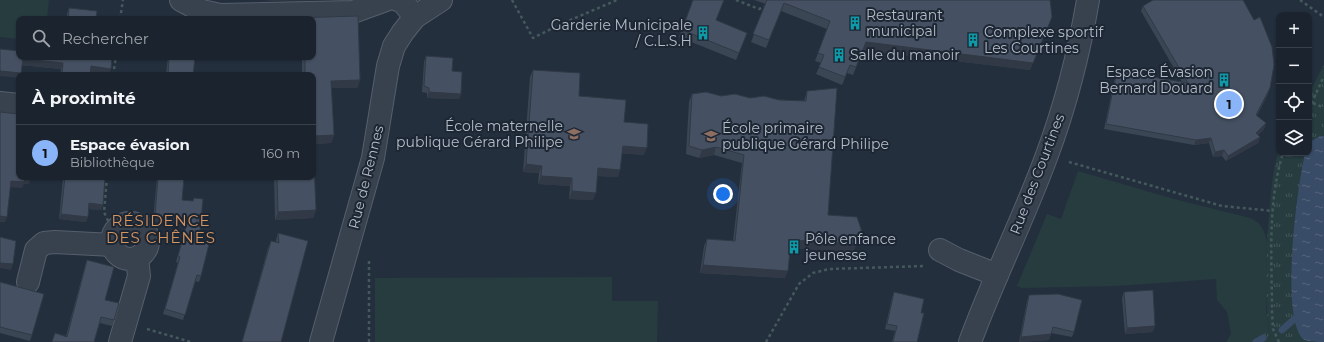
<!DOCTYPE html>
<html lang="fr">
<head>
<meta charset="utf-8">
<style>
	body { margin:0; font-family:Montserrat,sans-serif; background:#242b36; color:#f1f3f6 }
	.controls { position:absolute; right:12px; top:12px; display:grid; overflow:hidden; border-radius:8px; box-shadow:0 1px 3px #0004 }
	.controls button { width:36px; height:36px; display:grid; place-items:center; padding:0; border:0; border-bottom:1px solid #39404a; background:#1b232e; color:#f1f3f6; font:20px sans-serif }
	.you { position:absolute; left:723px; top:194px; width:14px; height:14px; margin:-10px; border:3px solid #fff; border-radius:50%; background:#1a73e8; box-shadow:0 0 0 6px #1a73e833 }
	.badge { display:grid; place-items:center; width:26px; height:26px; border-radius:50%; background:#8ab4f8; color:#111; font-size:13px; font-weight:700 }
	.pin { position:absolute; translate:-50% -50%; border:2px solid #fff; box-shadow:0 1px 4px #0006 }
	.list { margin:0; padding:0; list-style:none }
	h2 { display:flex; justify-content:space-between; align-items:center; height:52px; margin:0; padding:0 16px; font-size:17px }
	h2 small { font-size:13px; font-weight:400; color:#a0a4aa }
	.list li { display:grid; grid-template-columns:26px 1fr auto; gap:12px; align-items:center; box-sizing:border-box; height:56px; padding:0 16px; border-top:1px solid #39404a }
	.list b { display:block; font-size:15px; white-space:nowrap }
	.list p { margin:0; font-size:13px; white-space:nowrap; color:#a0a4aa }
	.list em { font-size:13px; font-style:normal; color:#a0a4aa }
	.icon { flex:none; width:22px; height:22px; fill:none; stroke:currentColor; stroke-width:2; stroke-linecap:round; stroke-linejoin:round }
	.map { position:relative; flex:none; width:1324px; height:342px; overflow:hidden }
	.search { position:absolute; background:#1b232e; box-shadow:0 1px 3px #0004; left:16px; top:16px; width:300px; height:44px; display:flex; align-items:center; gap:10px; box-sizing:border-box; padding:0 14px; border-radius:8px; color:#a0a4aa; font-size:15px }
	.panel { position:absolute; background:#1b232e; box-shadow:0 1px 3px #0004; left:16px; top:72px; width:300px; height:108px; border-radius:8px }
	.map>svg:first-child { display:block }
	.grass { fill:#263c3f }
	.park { fill:url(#park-tufts) }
	.water { fill:url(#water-ripples) }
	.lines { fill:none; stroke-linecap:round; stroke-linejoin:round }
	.stream { stroke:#394c67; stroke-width:7 }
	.minor-casing { stroke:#565f6c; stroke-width:24 }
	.path { stroke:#44595c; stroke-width:2.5; stroke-dasharray:3 3; stroke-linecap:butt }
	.minor { stroke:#38414e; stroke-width:22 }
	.wall { fill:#3b4654 }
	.shaded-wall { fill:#303945 }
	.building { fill:#455162; stroke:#303945 }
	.labels { text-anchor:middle; stroke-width:4; stroke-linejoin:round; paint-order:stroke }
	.poi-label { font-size:14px; fill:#b4bcc9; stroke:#1d2633; text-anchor:start }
	.street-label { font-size:14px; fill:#b4bcc9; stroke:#1d2633 }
	.neighbourhood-label { font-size:15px; letter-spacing:1px; fill:#d59563; stroke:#1d2633 }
</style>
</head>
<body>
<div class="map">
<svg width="1324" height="342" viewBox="0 0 1324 342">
	<defs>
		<pattern id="park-tufts" width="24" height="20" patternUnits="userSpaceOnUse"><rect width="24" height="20" fill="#263c3f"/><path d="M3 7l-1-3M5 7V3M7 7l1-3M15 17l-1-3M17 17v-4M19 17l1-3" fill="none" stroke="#435659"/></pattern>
		<pattern id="water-ripples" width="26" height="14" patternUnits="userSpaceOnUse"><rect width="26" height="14" fill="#394c67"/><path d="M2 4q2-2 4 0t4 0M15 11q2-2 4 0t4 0" fill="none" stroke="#53647b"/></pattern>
	</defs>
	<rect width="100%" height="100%" fill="#242f3e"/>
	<!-- grass -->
	<g class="grass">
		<polygon points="0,0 49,0 47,19 19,19 19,39 0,37"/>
		<path d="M1078 171 1174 199 1250 218C1262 223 1264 230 1267 242L1266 310 1269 331 1253 342H1226L1231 334 1227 312 1217 300 1216 279 1116 286 1022 288 1017 286 1047 214 1061 219Z"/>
		<polygon points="612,277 612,301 658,301 657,342 375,342 375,278"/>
	</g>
	<!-- park -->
	<path class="park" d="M1324 64V342H1253L1269 330C1264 293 1266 254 1269 216 1271 194 1272 171 1279 150V153H1309V94Z"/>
	<!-- water -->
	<path class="water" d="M1320 136H1324V342C1318 342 1308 342 1303 339 1280 316 1297 190 1304 158L1306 153H1309L1310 142Z"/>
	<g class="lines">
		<!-- stream -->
		<g class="stream">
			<polyline points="1282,330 1300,314"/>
			<polyline points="1256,342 1263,338"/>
		</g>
		<!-- minor casing -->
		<g class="minor-casing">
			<g id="minor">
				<polyline points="181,0 202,11 220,15 353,12 386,0"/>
				<polyline points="398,0 402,1 415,17"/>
				<polyline points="0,103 19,105"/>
				<circle cx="130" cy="241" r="18"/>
				<polyline points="940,250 959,260 997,275"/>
				<polyline points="28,282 36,250 44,243 55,242 113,245"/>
				<polyline points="120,342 139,276 137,258"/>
				<polyline points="321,342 373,158 388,66 394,46 403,32 415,17 441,0"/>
				<path d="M970 342C993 279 1024 218 1047 155 1066 104 1079 53 1088 0"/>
			</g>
		</g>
		<!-- path -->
		<g class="path">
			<polyline points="512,0 533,38 561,24 617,0"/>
			<polyline points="736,0 759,9 767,6"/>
			<polyline points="1300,0 1324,17"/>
			<polyline points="120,19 123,0"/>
			<polyline points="113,75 116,57"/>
			<polyline points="1313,103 1324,108"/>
			<polyline points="1309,109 1324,76"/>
			<polyline points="1069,162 1222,206 1273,211"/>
			<polyline points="107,177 104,212 109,223"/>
			<polyline points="369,261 369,342"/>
			<polyline points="147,329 191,342"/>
			<polyline points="766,342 799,284 813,273 829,269 925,266"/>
			<path d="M1279 342 1273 329 1272 312C1272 260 1267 204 1283 153"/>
		</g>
		<!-- minor -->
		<use href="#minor" class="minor"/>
	</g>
	<!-- wall -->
	<g class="wall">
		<polygon points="693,0 716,20 747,33 736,60 679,37"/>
		<polygon points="754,0 1050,0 1052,17 1030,70 863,50 853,75 847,73 842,85 816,74 821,63 815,61 827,29 781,11 766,48 751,42 766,4"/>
		<polygon points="1143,6 1268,94 1257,116 1266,123 1264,129 1258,135 1260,137 1258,143 1226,161 1222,156 1213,157 1209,143 1194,145 1104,129 1115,77 1117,71 1182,82 1141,11"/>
		<polygon points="69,8 96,19 67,19 67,14"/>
		<polygon points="358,16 360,80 357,88 331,88 334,135 331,143 313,144 316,210 313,218 275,220 274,177 313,177 313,75 302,75 302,60 292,60 292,57 313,57 313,19 294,19 294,18"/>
		<polygon points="19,51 112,57 109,74 90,72 90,75 60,75 61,69 22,65 21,73 20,75 19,75"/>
		<polygon points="426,56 452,71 461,94 459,99 427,98 427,93 422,92 424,62"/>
		<polygon points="168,57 195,57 193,75 166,75"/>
		<polygon points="533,70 624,122 644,155 622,153 618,177 597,176 593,200 569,199 570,186 538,184 539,173 523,172 530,77"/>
		<polygon points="807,91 828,215 862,232 860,240 852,252 791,248 785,278 700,273 704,246 707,239 733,241 742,163 714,155 699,158 686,154 689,102 692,94 804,101"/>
		<polygon points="63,177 105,177 103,205 101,210 89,209 86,222 59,219"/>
		<polygon points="157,177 184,177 182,200 199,242 201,276 199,282 195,281 183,320 163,314 178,263 176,262 186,225 153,221"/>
		<polygon points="278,233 281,342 242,342 268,248 271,241 276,242 276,240"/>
		<polygon points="87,260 114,320 112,326 100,323 94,342 52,342 55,333 66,336 85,266"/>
		<polygon points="0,282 32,335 30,341 0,333"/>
		<polygon points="894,292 921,313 917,342 892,342 895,331 885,329 892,298"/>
		<polygon points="1124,292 1153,332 1125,334 1122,298"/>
		<polygon points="1029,295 1074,332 1072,337 1051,333 1049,340 1019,342 1027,301"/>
	</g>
	<!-- shaded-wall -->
	<g class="shaded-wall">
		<polygon points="262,0 331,0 272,1"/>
		<polygon points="1052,17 1030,70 863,50 853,75 866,42"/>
		<polygon points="293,57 303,57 302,60 292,60"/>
		<polygon points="23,59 63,63 61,69 21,65"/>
		<polygon points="91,66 111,69 109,74 89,72"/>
		<polygon points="0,71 21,73 20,75 19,75 19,78 0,76"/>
		<polygon points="360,80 357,88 328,88 331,81"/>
		<polygon points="1270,88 1268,94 1254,121 1256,115"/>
		<polygon points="429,92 461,94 459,99 427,98"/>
		<polygon points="1266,123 1264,129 1254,138 1256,133"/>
		<polygon points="334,135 331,143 313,144 313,136"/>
		<polygon points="1260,137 1258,143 1226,161 1228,156"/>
		<polygon points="1211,138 1209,143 1194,145 1196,140"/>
		<polygon points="623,146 647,148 644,155 620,153"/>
		<polygon points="716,147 714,155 699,158 702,150"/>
		<polygon points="1224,150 1222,156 1213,157 1215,152"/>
		<polygon points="526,164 542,166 539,173 523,172"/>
		<polygon points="598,168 620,170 618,177 595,176"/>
		<polygon points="541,176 572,178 570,186 538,184"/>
		<polygon points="25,178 31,179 29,184 24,184 22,188 8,187 11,181"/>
		<polygon points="572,191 596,193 593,200 569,199"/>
		<polygon points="89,203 103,205 101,210 87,209"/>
		<polygon points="316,210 313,218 275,220 278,212"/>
		<polygon points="61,214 88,217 86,222 59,219"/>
		<polygon points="0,216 7,217 5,222 0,222"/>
		<polygon points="155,216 188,219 186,225 153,221"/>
		<polygon points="862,232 860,240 852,252 789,248 791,240"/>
		<polygon points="0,263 13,264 11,270 0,268"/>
		<polygon points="703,265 788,271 785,278 700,273"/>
		<polygon points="1155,326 1153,332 1125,334 1127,328"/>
		<polygon points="1051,334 1049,340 1019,342 1021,337"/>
	</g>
	<!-- building -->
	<g class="building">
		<polygon points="693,0 724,0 716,20 747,33 739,53 682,30"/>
		<polygon points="767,0 1050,0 1052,17 1033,63 866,42 856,67 850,65 845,77 819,67 824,55 818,53 830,21 784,3 769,40 753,34"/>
		<polygon points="1153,0 1243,0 1254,20 1260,17 1272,47 1274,65 1270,88 1256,115 1266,123 1256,133 1260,137 1228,156 1224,150 1215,152 1211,138 1196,140 1106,124 1117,71 1188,83 1143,6"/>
		<polygon points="69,8 97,11 96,19 68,19"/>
		<polygon points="358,16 360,80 331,81 334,135 313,136 313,75 305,75 305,57 313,57 313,19 294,19 294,18"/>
		<polygon points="0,49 19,51 19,57 112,57 111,69 91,66 90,75 62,75 63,63 23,59 21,73 0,71"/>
		<polygon points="426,56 453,58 452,71 462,72 461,94 429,92 429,88 424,86"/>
		<polygon points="169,57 195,57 193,75 168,75"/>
		<polygon points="533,70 580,73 579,96 626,100 624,122 648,124 647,148 623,146 620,170 598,168 596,193 572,191 572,178 541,176 542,166 526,164"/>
		<polygon points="837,88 828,215 857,217 862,232 855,244 791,240 788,271 703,265 707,239 735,241 744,155 716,147 702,150 689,146 692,94 706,92 721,96 735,94 750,98 764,96 779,100 806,101 807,91"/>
		<polygon points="0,112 18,114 17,127 19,128 19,177 31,177 31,179 25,178 24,182 11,181 7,217 0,216"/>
		<polygon points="313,141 316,210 278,212 277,177 313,177"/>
		<polygon points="65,177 105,177 103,205 89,203 88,217 61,214"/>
		<polygon points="158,177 184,177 182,200 193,201 194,198 203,199 199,242 209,244 201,276 197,275 185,315 165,309 180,257 178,256 188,219 155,216"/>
		<polygon points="278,233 308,241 281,342 242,342 271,241 279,243"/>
		<polygon points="0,237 16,241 13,264 0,263"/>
		<polygon points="87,260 114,267 105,300 119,303 114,320 101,317 94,342 52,342 55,333 67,337"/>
		<polygon points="0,282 44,294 32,335 0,327"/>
		<polygon points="1153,290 1155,326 1127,328 1124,292"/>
		<polygon points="894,292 924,299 921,313 924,313 917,342 893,342 897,326 887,324"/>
		<polygon points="1058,294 1082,300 1074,332 1053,327 1051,334 1021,337 1029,295"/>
	</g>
	<!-- icons -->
	<defs>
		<g id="building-bare" transform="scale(1.08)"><path d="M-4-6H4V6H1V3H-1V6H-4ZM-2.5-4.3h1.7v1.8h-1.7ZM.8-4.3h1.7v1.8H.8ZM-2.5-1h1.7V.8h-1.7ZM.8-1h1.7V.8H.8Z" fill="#0f9aa8" stroke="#1d2633" stroke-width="2.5" paint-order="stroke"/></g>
		<g id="school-bare" transform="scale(1.08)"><path d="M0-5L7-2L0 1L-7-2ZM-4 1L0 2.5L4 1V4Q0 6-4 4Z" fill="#8d6e63" stroke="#1d2633" stroke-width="2.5" paint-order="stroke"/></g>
	</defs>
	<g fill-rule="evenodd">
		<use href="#building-bare" x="855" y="23"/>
		<use href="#building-bare" x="703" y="33"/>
		<use href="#building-bare" x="973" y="40"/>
		<use href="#building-bare" x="839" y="55"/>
		<use href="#building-bare" x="1224" y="80"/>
		<use href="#school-bare" x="574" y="134"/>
		<use href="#school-bare" x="711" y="136"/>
		<use href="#building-bare" x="794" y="247"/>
	</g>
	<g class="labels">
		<!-- poi labels -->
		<g class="poi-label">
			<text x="866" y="20">Restaurant<tspan x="866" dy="16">municipal</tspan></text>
			<text x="692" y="30" text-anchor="end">Garderie Municipale<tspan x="692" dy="16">/ C.L.S.H</tspan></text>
			<text x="984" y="37">Complexe sportif<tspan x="984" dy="16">Les Courtines</tspan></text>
			<text x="850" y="60">Salle du manoir</text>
			<text x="1213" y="77" text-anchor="end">Espace Évasion<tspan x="1213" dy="16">Bernard Douard</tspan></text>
			<text x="563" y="131" text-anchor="end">École maternelle<tspan x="563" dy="16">publique Gérard Philipe</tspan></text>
			<text x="722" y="133">École primaire<tspan x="722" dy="16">publique Gérard Philipe</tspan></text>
			<text x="805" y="244">Pôle enfance<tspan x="805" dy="16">jeunesse</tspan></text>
		</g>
		<!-- street labels -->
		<g class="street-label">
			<text transform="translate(1037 174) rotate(-69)" y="5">Rue des Courtines</text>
			<text transform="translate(366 177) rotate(-76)" y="5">Rue de Rennes</text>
		</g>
		<!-- neighbourhood labels -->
		<g class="neighbourhood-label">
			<text x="161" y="226">RÉSIDENCE<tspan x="161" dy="17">DES CHÊNES</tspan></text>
		</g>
	</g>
</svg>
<div class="controls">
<button>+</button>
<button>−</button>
<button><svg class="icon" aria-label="locate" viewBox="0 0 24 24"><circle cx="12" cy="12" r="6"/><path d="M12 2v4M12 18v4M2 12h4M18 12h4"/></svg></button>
<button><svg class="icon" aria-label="layers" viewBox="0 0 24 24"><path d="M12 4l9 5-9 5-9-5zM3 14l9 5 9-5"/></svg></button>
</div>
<div class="you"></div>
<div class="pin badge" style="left:1229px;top:104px">1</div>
<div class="search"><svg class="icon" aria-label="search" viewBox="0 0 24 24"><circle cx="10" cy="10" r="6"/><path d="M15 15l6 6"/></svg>Rechercher</div>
<section class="panel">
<h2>À proximité<small></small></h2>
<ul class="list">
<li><span class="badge">1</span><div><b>Espace évasion</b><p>Bibliothèque</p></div><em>160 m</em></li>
</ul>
</section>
</div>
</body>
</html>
